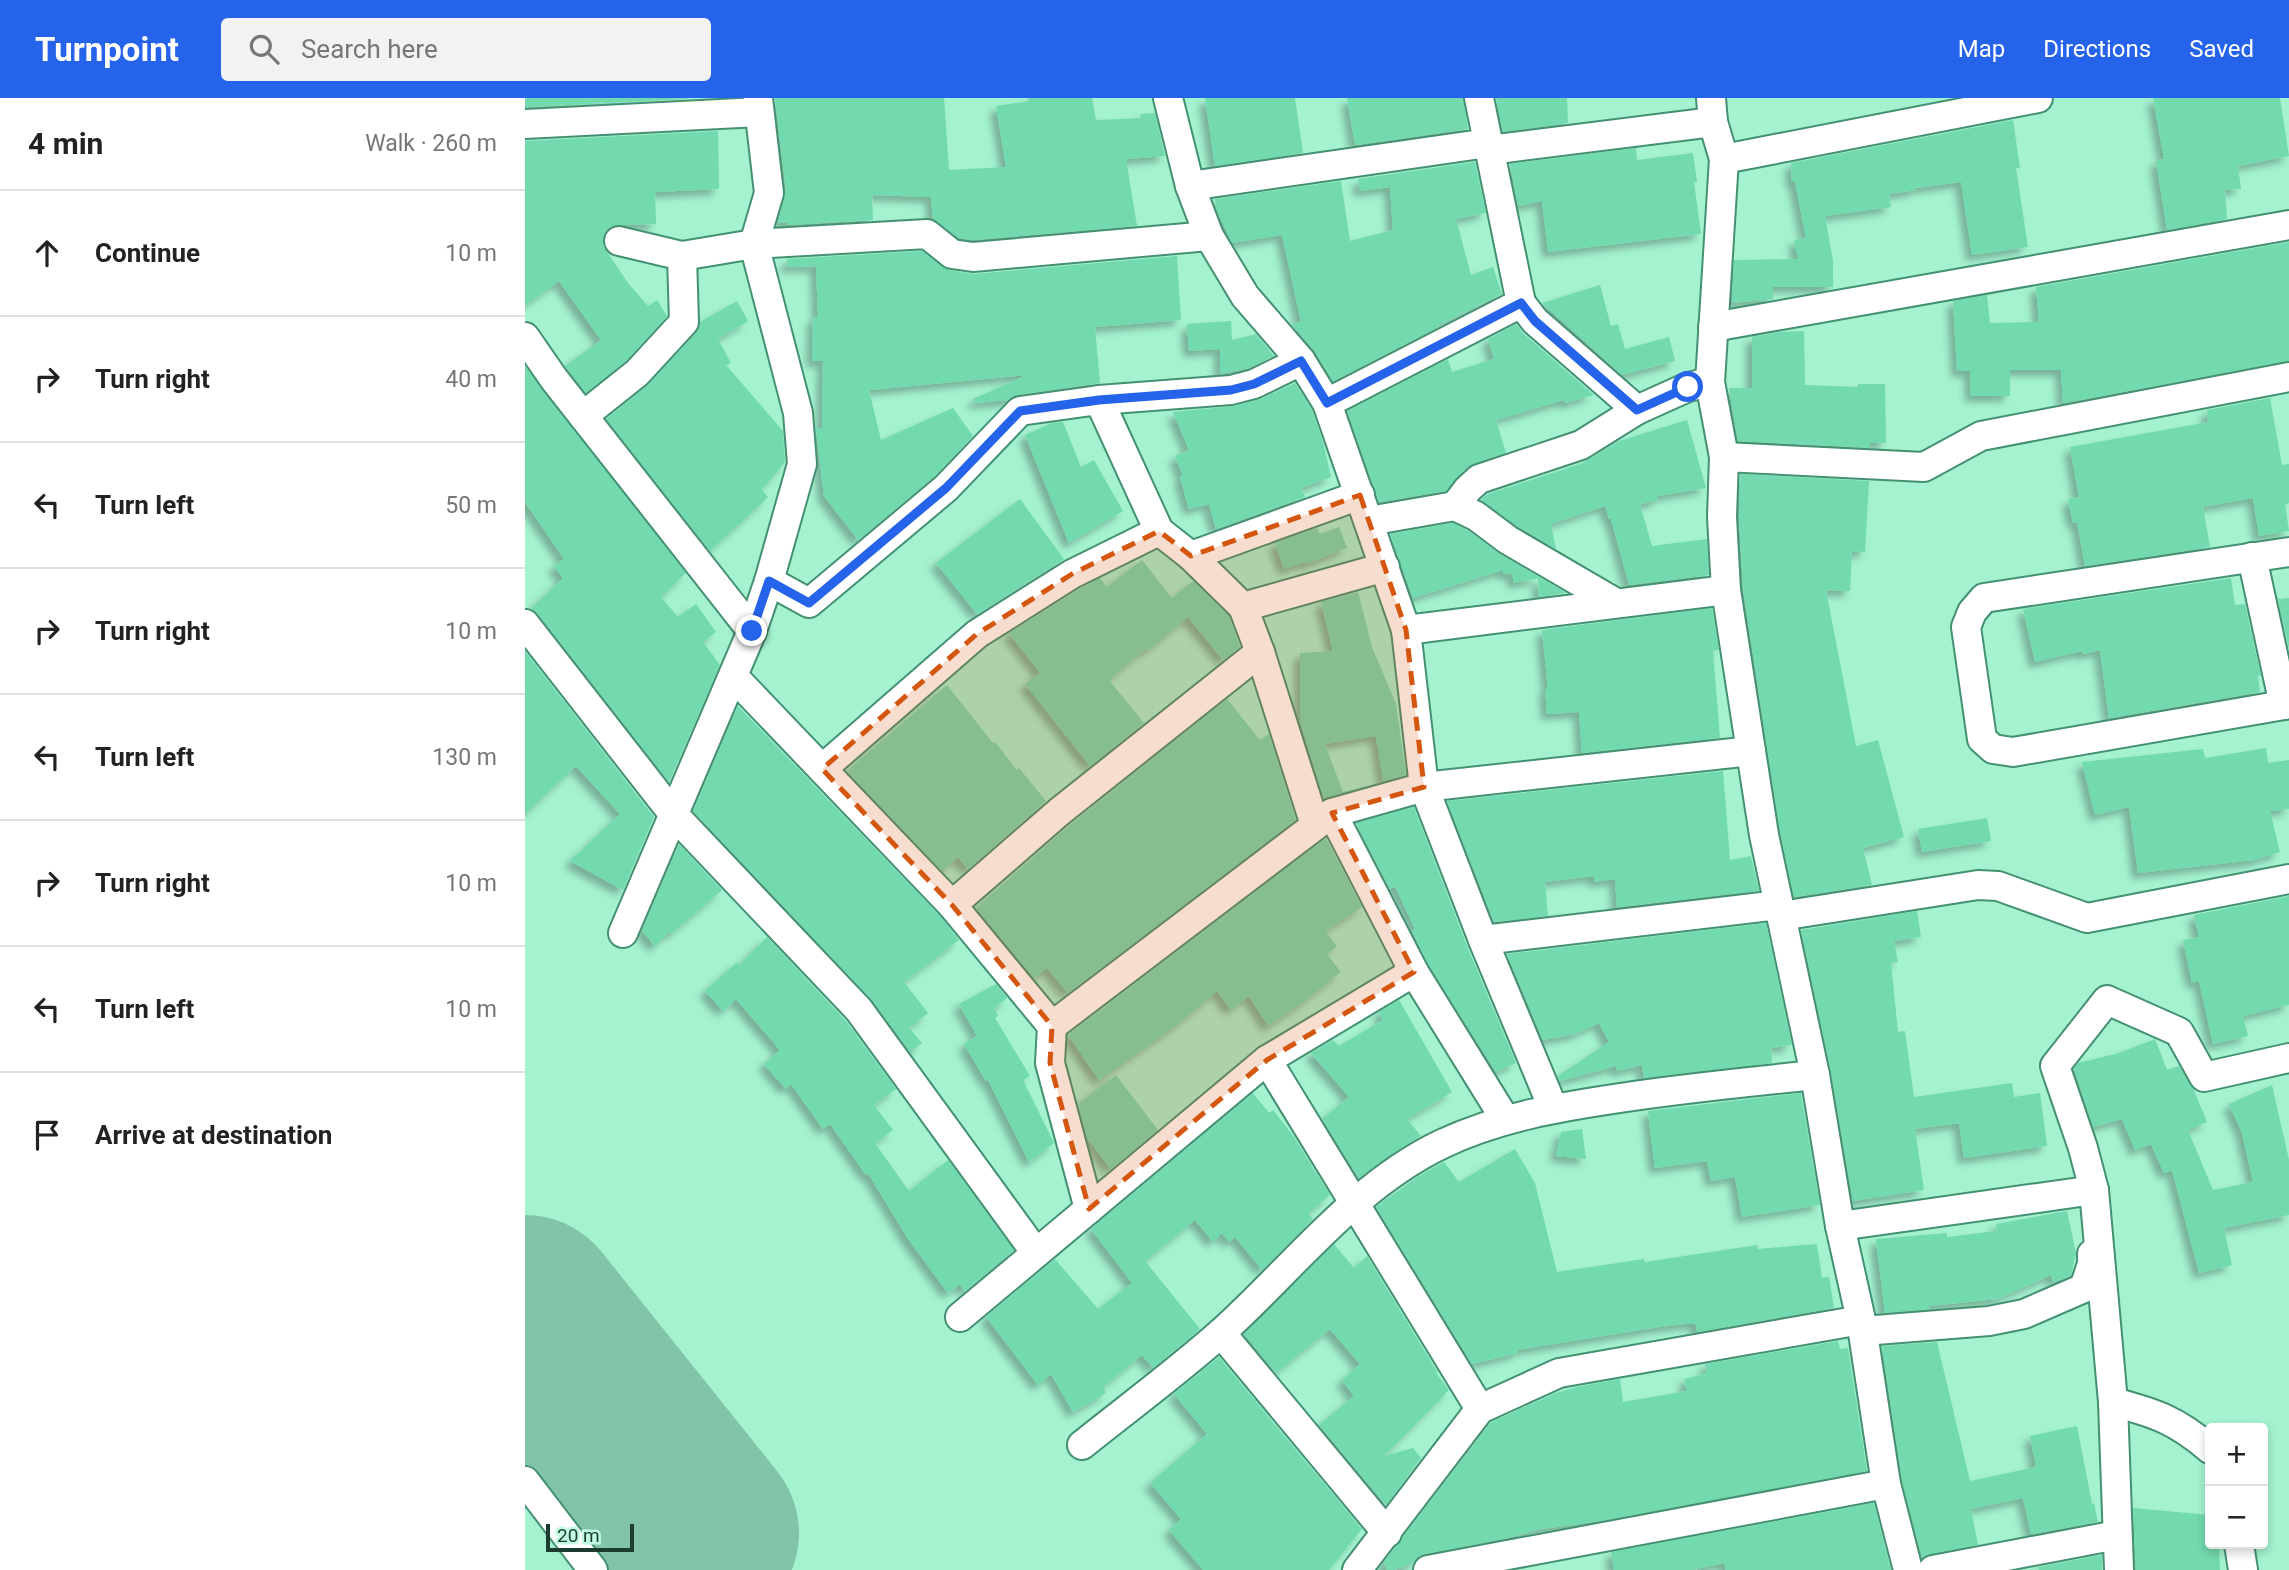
<!DOCTYPE html>
<html lang="en">
<head>
<meta charset="utf-8">
<style>
	body { margin:0; font-family:Roboto,sans-serif; background:#f2f2f2; color:#222 }
	.controls { position:absolute; right:21px; bottom:21px; display:grid; overflow:hidden; border-radius:7px; box-shadow:0 4px 10px #0003 }
	.controls button { width:63px; height:63px; display:grid; place-items:center; padding:0; border:0; border-bottom:2px solid #e0e0e0; background:#fff; color:#222; font:35px sans-serif }
	.scale { position:absolute; left:21px; bottom:18px; width:88px; box-sizing:border-box; padding-left:7px; border:4px solid #1b3c2e; border-top:0; font-size:19px; line-height:24px; white-space:nowrap; color:#1b3c2e; -webkit-text-stroke:5px #bffce0; paint-order:stroke }
	.stop { position:absolute; width:21px; height:21px; margin:-16px; border:5px solid #2563eb; border-radius:50%; background:#fff }
	.stop.end { background:#2563eb; border-color:#fff; box-shadow:0 2px 7px #0008 }
	.list { margin:0; padding:0; list-style:none }
	h2 { display:flex; justify-content:space-between; align-items:center; height:91px; margin:0; padding:0 28px; font-size:30px }
	h2 small { font-size:23px; font-weight:400; color:#767676 }
	.list li { display:grid; grid-template-columns:46px 1fr auto; gap:21px; align-items:center; box-sizing:border-box; height:126px; padding:0 28px; border-top:2px solid #e0e0e0 }
	.list b { display:block; font-size:26px; white-space:nowrap }
	.list em { font-size:23px; font-style:normal; color:#767676 }
	.icon { flex:none; width:38px; height:38px; fill:none; stroke:currentColor; stroke-width:2; stroke-linecap:round; stroke-linejoin:round }
	.map { position:relative; flex:none; width:1764px; height:1472px; overflow:hidden }
	header { display:flex; align-items:center; gap:42px; box-sizing:border-box; height:98px; padding:0 35px; background:#2563eb; color:#fff }
	header strong { font-size:33px }
	nav { display:flex; gap:38px; margin-inline-start:auto; font-size:24px }
	.search { width:490px; height:63px; background:#f2f2f2; display:flex; align-items:center; gap:18px; box-sizing:border-box; padding:0 24px; border-radius:7px; color:#767676; font-size:26px }
	main { display:flex }
	aside { flex:1; background:#fff }
	.map>svg:first-child { display:block }
	.lines { fill:none; stroke-linecap:round; stroke-linejoin:round }
	.runway { stroke:#82c4a8; stroke-width:196 }
	.building { fill:#73d9af; filter:url(#shadow) }
	.street-casing { stroke:#449172; stroke-width:32 }
	.street { stroke:#fff; stroke-width:28 }
	.route { stroke:#2563eb; stroke-width:9 }
	.marked { fill:#d4560f; fill-opacity:0.2; stroke:#d4560f; stroke-width:5; stroke-dasharray:14 9; stroke-linejoin:round }
</style>
</head>
<body>
<header>
<strong>Turnpoint</strong>
<div class="search"><svg class="icon" aria-label="search" viewBox="0 0 24 24"><circle cx="10" cy="10" r="6"/><path d="M15 15l6 6"/></svg>Search here</div>
<nav><a>Map</a><a>Directions</a><a>Saved</a></nav>
</header>
<main>
<aside>
<h2>4 min<small>Walk · 260 m</small></h2>
<ul class="list">
<li><svg class="icon" aria-label="ahead" viewBox="0 0 24 24"><path d="M12 20V5M6 11l6-6 6 6"/></svg><div><b>Continue</b></div><em>10 m</em></li>
<li><svg class="icon" aria-label="right" viewBox="0 0 24 24"><path d="M7 20v-9h11M14 6l5 5-5 5"/></svg><div><b>Turn right</b></div><em>40 m</em></li>
<li><svg class="icon" aria-label="left" viewBox="0 0 24 24"><path d="M17 20v-9H6M10 6l-5 5 5 5"/></svg><div><b>Turn left</b></div><em>50 m</em></li>
<li><svg class="icon" aria-label="right" viewBox="0 0 24 24"><path d="M7 20v-9h11M14 6l5 5-5 5"/></svg><div><b>Turn right</b></div><em>10 m</em></li>
<li><svg class="icon" aria-label="left" viewBox="0 0 24 24"><path d="M17 20v-9H6M10 6l-5 5 5 5"/></svg><div><b>Turn left</b></div><em>130 m</em></li>
<li><svg class="icon" aria-label="right" viewBox="0 0 24 24"><path d="M7 20v-9h11M14 6l5 5-5 5"/></svg><div><b>Turn right</b></div><em>10 m</em></li>
<li><svg class="icon" aria-label="left" viewBox="0 0 24 24"><path d="M17 20v-9H6M10 6l-5 5 5 5"/></svg><div><b>Turn left</b></div><em>10 m</em></li>
<li><svg class="icon" aria-label="arrive" viewBox="0 0 24 24"><path d="M6 21V4h12l-3 4 3 4H6"/></svg><div><b>Arrive at destination</b></div></li>
</ul>
</aside>
<div class="map">
<svg width="1764" height="1472" viewBox="0 0 1764 1472">
	<defs>
		<filter id="shadow"><feDropShadow dx="-6" dy="6" stdDeviation="3.5" flood-color="#0004"/></filter>
	</defs>
	<rect width="100%" height="100%" fill="#a4f2d0"/>
	<g class="lines">
		<!-- runway -->
		<polyline class="runway" points="0,1215 176,1435"/>
	</g>
	<!-- building -->
	<g class="building">
		<polygon points="0,0 162,0 162,1 0,9"/>
		<polygon points="250,0 419,0 424,72 481,69 471,8 504,3 503,0 567,0 571,22 616,20 615,16 630,15 640,58 601,61 612,128 448,142 434,140 408,121 406,99 347,97 348,122 262,127 262,124 253,125 261,93"/>
		<polygon points="680,0 770,0 778,55 690,68"/>
		<polygon points="822,0 938,0 943,31 830,47"/>
		<polygon points="971,0 1042,0 1043,25 978,34"/>
		<polygon points="1628,0 1755,0 1764,58 1713,68 1716,91 1700,92 1702,121 1642,132 1631,63 1639,61"/>
		<polygon points="1488,22 1495,70 1491,70 1503,149 1447,157 1436,84 1391,90 1391,92 1364,96 1366,109 1300,118 1308,163 1308,189 1248,189 1248,201 1207,205 1209,162 1273,161 1269,142 1281,140 1270,84 1267,84 1266,65"/>
		<polygon points="193,33 194,91 130,94 131,126 90,127 82,131 78,139 78,148 103,185 123,208 132,202 142,218 101,263 61,295 40,268 76,242 34,183 0,207 0,43"/>
		<polygon points="1111,50 1112,62 1168,55 1172,84 1169,84 1176,136 1023,154 1017,103 993,108 985,66"/>
		<polygon points="950,64 961,115 931,121 946,177 968,169 977,196 913,227 914,229 808,283 789,252 766,226 776,224 757,137 707,145 692,113 690,101 816,83 825,143 868,132 865,89 835,93 833,81"/>
		<polygon points="1764,144 1764,263 1538,305 1536,272 1485,272 1485,298 1446,298 1445,273 1432,273 1428,203 1462,197 1465,225 1514,224 1511,189"/>
		<polygon points="397,153 424,172 449,176 652,158 656,222 570,229 575,285 493,297 483,302 449,305 448,301 502,277 344,292 356,342 428,310 448,338 410,378 333,442 299,398 291,331 297,330 298,263 287,263 288,219 293,219 291,168 262,169 262,161"/>
		<polygon points="1075,187 1086,228 1093,226 1100,251 1144,239 1150,263 1097,277 1017,205"/>
		<polygon points="212,203 223,223 193,241 206,265 201,267 258,333 260,364 237,392 243,399 185,453 81,321 124,286 171,235 175,224"/>
		<polygon points="706,223 707,242 731,236 749,258 723,270 695,276 695,251 664,253 662,226"/>
		<polygon points="991,226 999,236 1069,297 1040,305 1039,302 971,322 981,355 943,368 921,393 854,404 822,313 923,261 927,274 969,261 963,241"/>
		<polygon points="1279,233 1280,287 1333,289 1333,286 1360,286 1361,345 1345,345 1345,350 1213,343 1204,290 1227,290 1227,239 1256,234"/>
		<polygon points="0,268 161,475 136,499 153,519 171,506 191,534 178,544 195,567 144,684 13,516 6,511 38,480 29,468 39,461 0,404"/>
		<polygon points="770,285 787,312 798,344 806,379 776,390 780,399 691,431 684,406 664,411 655,379 658,378 650,358 664,352 648,314 710,308 736,301"/>
		<polygon points="1745,300 1757,367 1764,366 1764,405 1760,406 1764,433 1734,438 1728,400 1678,409 1685,449 1560,468 1552,424 1548,425 1543,401 1554,399 1545,349 1683,324 1682,312"/>
		<polygon points="1162,322 1181,390 1132,398 1133,402 1115,406 1127,448 1182,441 1184,477 1104,487 1086,421 1084,421 1080,408 1026,426 1031,451 992,428 956,402 963,396 1058,365 1094,343"/>
		<polygon points="538,324 556,369 569,362 598,413 544,445 500,337 527,325"/>
		<polygon points="1215,376 1344,383 1340,454 1327,453 1325,493 1301,492 1331,648 1353,642 1379,739 1338,750 1347,787 1269,799 1255,734 1218,490 1214,419"/>
		<polygon points="495,401 539,461 452,516 411,465"/>
		<polygon points="928,425 942,432 975,456 1041,495 1014,499 1013,480 989,485 987,475 978,476 978,472 888,500 865,436"/>
		<polygon points="814,429 822,450 781,466 781,464 759,471 750,445 792,430 795,436"/>
		<polygon points="617,462 647,500 668,483 704,518 715,549 698,562 663,519 622,553 620,551 584,582 619,625 565,668 500,586 515,575 484,535 555,491 575,480 582,489"/>
		<polygon points="1706,480 1710,507 1720,506 1736,578 1733,578 1735,594 1584,620 1575,552 1558,556 1557,553 1510,564 1498,511"/>
		<polygon points="833,494 847,549 871,606 881,677 858,683 851,638 800,646 818,694 849,686 799,701 775,623 775,555 808,553 796,504"/>
		<polygon points="1764,500 1764,551 1753,501"/>
		<polygon points="1187,510 1194,552 1188,553 1195,640 1057,655 1054,614 1022,616 1020,591 1023,591 1017,532"/>
		<polygon points="0,553 129,719 98,792 45,763 95,716 51,668 0,716"/>
		<polygon points="422,587 468,645 470,644 492,672 494,670 521,703 443,771 433,759 417,773 322,673"/>
		<polygon points="702,601 735,642 744,636 771,722 543,895 522,870 509,880 451,810 545,727"/>
		<polygon points="213,608 415,818 434,842 379,884 403,915 384,930 397,945 385,954 346,901 168,713"/>
		<polygon points="1741,650 1743,665 1764,662 1764,711 1745,713 1755,754 1729,762 1613,775 1604,709 1570,717 1557,664 1678,651 1680,660"/>
		<polygon points="1198,673 1205,762 1226,758 1234,793 1092,809 1090,781 1069,784 1069,778 1020,784 1023,818 969,824 922,703"/>
		<polygon points="889,709 942,848 991,965 971,974 903,866 887,833 890,831 870,788 865,791 831,725"/>
		<polygon points="1462,720 1466,743 1397,754 1393,731"/>
		<polygon points="801,740 837,809 800,833 812,848 802,856 816,874 777,905 743,928 724,898 706,912 692,893 652,927 574,982 543,937"/>
		<polygon points="154,746 197,792 146,836 144,834 130,848 117,833"/>
		<polygon points="1764,798 1764,907 1718,918 1723,938 1688,946 1674,883 1667,885 1658,842 1674,839 1669,817"/>
		<polygon points="1392,813 1396,839 1369,843 1373,864 1366,865 1373,934 1380,933 1389,999 1487,985 1489,999 1515,995 1522,1048 1439,1060 1434,1025 1390,1031 1399,1092 1328,1103 1306,974 1276,832"/>
		<polygon points="1241,825 1267,947 1246,950 1247,965 1119,980 1117,967 1092,973 1091,968 1035,983 1033,978 1084,944 1074,925 1050,936 1018,942 982,856"/>
		<polygon points="242,839 321,923 371,991 349,1007 368,1032 350,1045 384,1093 423,1062 489,1152 440,1193 435,1186 423,1195 383,1141 343,1075 341,1077 305,1026 298,1031 266,986 261,991 239,966 255,952 211,901 198,913 180,893 212,864 214,867"/>
		<polygon points="471,886 482,900 469,910 473,918 470,920 505,978 498,982 529,1045 504,1064 463,982 461,983 439,946 452,938 434,906"/>
		<polygon points="874,902 927,994 882,1021 896,1038 876,1050 834,1080 797,1021 824,999 786,955 808,942 814,948 858,922 854,914"/>
		<polygon points="1630,941 1642,972 1654,968 1668,990 1682,1024 1663,1032 1688,1092 1728,1084 1717,1035 1704,1006 1747,987 1764,1062 1764,1117 1699,1130 1707,1167 1674,1175 1647,1072 1639,1075 1626,1046 1610,1052 1597,1021 1568,1029 1549,970 1553,965 1594,955"/>
		<polygon points="591,977 633,1032 586,1071 562,1040 553,1006"/>
		<polygon points="728,995 744,1015 748,1012 769,1039 805,1097 783,1115 788,1121 737,1172 710,1139 704,1144 697,1135 688,1144 670,1122 620,1163 675,1231 628,1270 617,1257 578,1289 581,1295 548,1314 526,1276 513,1287 461,1219 530,1161 573,1211 607,1185 566,1131"/>
		<polygon points="1276,995 1295,1107 1217,1119 1210,1079 1186,1083 1182,1063 1130,1070 1123,1013"/>
		<polygon points="1057,1031 1061,1061 1031,1058 1036,1034"/>
		<polygon points="990,1051 1010,1085 1032,1174 1119,1161 1120,1164 1232,1147 1233,1151 1292,1146 1297,1180 1304,1179 1309,1210 1172,1234 1171,1227 1167,1225 1134,1229 992,1252 993,1255 947,1266 851,1109 894,1078 919,1064 934,1084"/>
		<polygon points="1542,1113 1551,1155 1546,1178 1528,1184 1526,1177 1472,1201 1404,1208 1405,1211 1360,1215 1351,1141 1422,1135 1422,1139 1472,1133 1471,1126"/>
		<polygon points="809,1146 829,1170 842,1158 913,1275 911,1275 924,1292 859,1358 888,1350 896,1360 861,1407 794,1327 829,1298 817,1282 835,1266 805,1231 751,1275 719,1236"/>
		<polygon points="1313,1243 1315,1251 1323,1250 1342,1373 1081,1422 1010,1432 982,1440 900,1456 893,1459 888,1465 869,1472 862,1472 859,1464 941,1357 946,1355 945,1352 966,1324 1031,1295 1052,1289 1095,1281 1098,1304 1162,1293 1159,1281 1182,1275 1180,1266"/>
		<polygon points="1412,1244 1445,1383 1511,1369 1505,1338 1552,1328 1567,1406 1569,1405 1573,1424 1506,1436 1498,1400 1446,1411 1453,1447 1405,1456 1397,1460 1377,1383 1357,1248"/>
		<polygon points="694,1259 837,1431 804,1472 678,1472 644,1432 656,1421 625,1385 682,1336 649,1296"/>
		<polygon points="1349,1405 1366,1472 1201,1472 1199,1465 1167,1472 1089,1472 1086,1454"/>
		<polygon points="1608,1410 1685,1417 1685,1446 1694,1446 1695,1472 1611,1472"/>
		<polygon points="1577,1457 1577,1472 1514,1472 1513,1469"/>
	</g>
	<g class="lines">
		<!-- street casing -->
		<g class="street-casing">
			<g id="street">
				<polyline points="643,0 665,88 684,138 720,198 776,263 802,305 881,532 899,689 958,842 1028,1010"/>
				<polyline points="954,0 996,205 1010,223 1112,312"/>
				<polyline points="1186,0 1188,24 1199,61 1185,284 1199,359 1197,419 1201,492 1239,737 1290,977 1315,1128 1336,1222 1361,1386 1383,1472"/>
				<polyline points="0,26 234,14"/>
				<polyline points="965,52 1188,24"/>
				<polyline points="1199,61 1513,0"/>
				<polyline points="665,88 963,45"/>
				<polyline points="94,143 157,158 229,146 402,136 427,156 448,159 684,138"/>
				<polyline points="1188,229 1764,127"/>
				<polyline points="0,239 29,281 227,533"/>
				<polyline points="574,302 634,433 666,458 718,509 735,554 790,727"/>
				<polyline points="802,305 996,205"/>
				<polyline points="58,318 112,275 159,224 157,158"/>
				<polyline points="1199,359 1399,369 1456,338 1764,279"/>
				<polyline points="930,408 943,391 954,381 1056,347 1112,312 1163,289 1185,284"/>
				<polyline points="844,423 930,408 951,418 983,442 1091,505"/>
				<polyline points="1764,454 1459,500 1447,514 1441,529 1457,641 1468,651 1488,654 1764,606"/>
				<polyline points="666,458 835,397"/>
				<polyline points="1727,459 1759,607"/>
				<polyline points="244,483 284,505 421,390 495,313 574,302 706,292 729,286 776,263"/>
				<polyline points="718,509 860,469"/>
				<polyline points="0,526 149,717 334,912 511,1155"/>
				<polyline points="881,532 1201,492"/>
				<polyline points="209,579 427,807 527,928 525,965 564,1111"/>
				<polyline points="297,671 452,536 547,476 634,433"/>
				<polyline points="807,715 889,874 980,1021"/>
				<polyline points="427,807 534,714 735,554"/>
				<polyline points="1256,818 1453,787 1473,788 1562,820 1764,781"/>
				<polyline points="98,835 227,533 244,483 277,366 273,315 229,146 244,95 233,0"/>
				<polyline points="958,842 1254,807"/>
				<polyline points="527,928 807,715 899,689 1226,653"/>
				<polyline points="742,962 955,1311"/>
				<polyline points="1315,1128 1569,1092"/>
				<polyline points="435,1219 742,962 889,874"/>
				<polyline points="1338,1233 1464,1223 1499,1216 1559,1190 1567,1166 1567,1156"/>
				<polyline points="696,1235 862,1435"/>
				<path d="M1588 1304C1630 1315 1651 1322 1685 1351"/>
				<path d="M557 1347C603 1310 652 1274 697 1234 768 1170 829 1088 917 1046 974 1019 1034 1009 1095 1000 1160 990 1225 984 1290 977"/>
				<polyline points="0,1383 68,1472"/>
				<polyline points="1714,1446 1718,1472"/>
				<polyline points="832,1472 955,1311 1034,1275 1336,1222"/>
				<polyline points="903,1472 1361,1386"/>
				<polyline points="1408,1472 1592,1437"/>
				<polyline points="1594,1472 1588,1304 1569,1092 1558,1050 1530,968 1582,902 1654,934 1679,979 1764,960"/>
			</g>
		</g>
		<!-- street -->
		<use href="#street" class="street"/>
	</g>
	<g class="lines">
		<!-- route -->
		<polyline class="route" points="227,533 244,483 284,505 421,390 495,313 574,302 706,292 729,286 776,263 802,305 996,205 1010,223 1112,312 1163,289"/>
	</g>
	<!-- marked area -->
	<path class="marked" d="M835 397 881 532 899 689 807 715 889 874 742 962 564 1111 525 965 527 928 427 807 297 671 452 536 547 476 634 433 666 458Z"/>
</svg>
<div class="controls">
<button>+</button>
<button>−</button>
</div>
<div class="scale">20 m</div>
<div class="stop" style="left:1163px;top:289px"></div>
<div class="stop end" style="left:227px;top:533px"></div>
</div>
</main>
</body>
</html>
